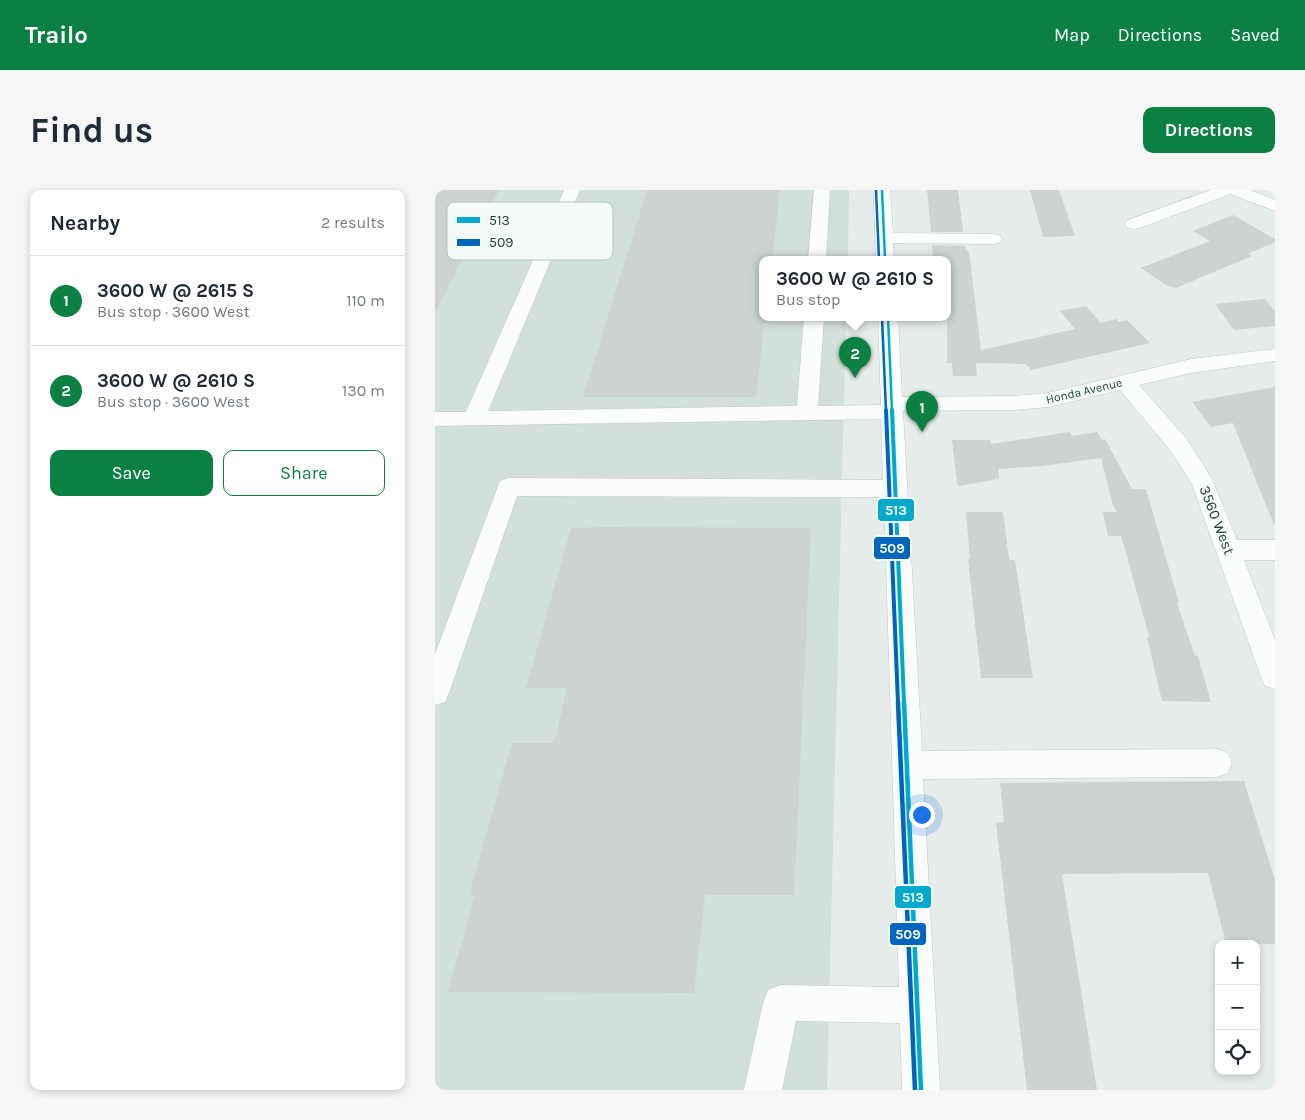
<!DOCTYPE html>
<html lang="en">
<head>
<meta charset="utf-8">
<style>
	body { margin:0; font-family:Karla,sans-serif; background:#f6f6f7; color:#1f2937 }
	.controls { position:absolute; right:15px; bottom:15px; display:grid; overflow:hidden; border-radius:10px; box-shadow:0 2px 8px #0003 }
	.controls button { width:45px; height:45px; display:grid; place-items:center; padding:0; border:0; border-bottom:1px solid #e0e1e3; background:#fff; color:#1f2937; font:25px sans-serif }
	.you { position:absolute; left:486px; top:624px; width:18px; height:18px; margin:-12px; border:4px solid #fff; border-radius:50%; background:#1a73e8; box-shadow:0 0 0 8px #1a73e833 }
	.badge { display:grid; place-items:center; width:32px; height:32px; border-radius:50%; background:#0b8043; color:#fff; font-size:16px; font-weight:700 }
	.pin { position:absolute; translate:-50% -41px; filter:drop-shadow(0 1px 2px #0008) }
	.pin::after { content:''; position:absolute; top:26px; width:18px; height:15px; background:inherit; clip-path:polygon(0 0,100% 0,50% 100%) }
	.popup { position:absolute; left:324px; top:66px; width:192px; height:65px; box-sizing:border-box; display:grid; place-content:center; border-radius:10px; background:#fff; filter:drop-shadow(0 1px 4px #0005); font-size:16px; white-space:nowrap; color:#747a83 }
	.popup b { font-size:19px; color:#1f2937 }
	.popup::after { content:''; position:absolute; left:50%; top:100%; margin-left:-10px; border:10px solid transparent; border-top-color:#fff }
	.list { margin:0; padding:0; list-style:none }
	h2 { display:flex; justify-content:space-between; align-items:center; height:65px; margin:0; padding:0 20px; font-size:21px }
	h2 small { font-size:16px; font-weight:400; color:#747a83 }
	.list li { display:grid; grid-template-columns:32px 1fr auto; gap:15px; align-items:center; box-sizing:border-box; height:90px; padding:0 20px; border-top:1px solid #e0e1e3 }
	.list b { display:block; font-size:19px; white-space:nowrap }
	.list p { margin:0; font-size:16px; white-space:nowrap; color:#747a83 }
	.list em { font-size:16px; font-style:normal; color:#747a83 }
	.actions { display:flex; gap:10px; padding:15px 20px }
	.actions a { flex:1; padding:11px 0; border:1px solid #0b8043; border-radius:10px; text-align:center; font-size:18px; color:#0b8043 }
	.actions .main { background:#0b8043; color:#fff }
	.icon { flex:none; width:28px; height:28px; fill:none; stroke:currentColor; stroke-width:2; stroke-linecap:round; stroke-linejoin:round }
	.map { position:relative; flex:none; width:840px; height:900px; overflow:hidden; border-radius:10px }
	header { display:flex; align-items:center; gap:30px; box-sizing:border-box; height:70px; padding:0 25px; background:#0b8043; color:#fff }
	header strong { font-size:24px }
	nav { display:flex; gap:28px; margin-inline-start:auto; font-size:18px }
	.intro { display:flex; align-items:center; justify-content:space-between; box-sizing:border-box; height:120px; padding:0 30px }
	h1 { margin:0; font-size:35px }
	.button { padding:12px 22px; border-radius:10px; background:#0b8043; color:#fff; font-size:18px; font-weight:700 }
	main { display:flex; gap:30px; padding:0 30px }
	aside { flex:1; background:#fff; border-radius:10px; box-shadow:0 2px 8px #0003 }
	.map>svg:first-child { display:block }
	.built { fill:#d3dfd9 }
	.building { fill:#ccd3d1 }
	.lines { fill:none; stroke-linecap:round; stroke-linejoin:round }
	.minor-casing { stroke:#c3c9c7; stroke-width:1 }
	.minor { fill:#fbfcfc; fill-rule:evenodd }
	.bus-1-far2-casing { stroke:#f4faf8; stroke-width:5 }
	.bus-1-far1-casing { stroke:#f4faf8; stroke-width:8 }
	.bus-1-casing { stroke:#f4faf8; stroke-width:8 }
	.bus-2-far2-casing { stroke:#f4faf8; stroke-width:5 }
	.bus-2-far1-casing { stroke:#f4faf8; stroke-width:8 }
	.bus-2-casing { stroke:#f4faf8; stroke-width:8 }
	.bus-1-far2 { stroke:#00a9ce; stroke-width:2.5 }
	.bus-1-far1 { stroke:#00a9ce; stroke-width:4 }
	.bus-1 { stroke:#00a9ce; stroke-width:4.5 }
	.bus-2-far2 { stroke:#0065bd; stroke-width:2.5 }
	.bus-2-far1 { stroke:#0065bd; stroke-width:4 }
	.bus-2 { stroke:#0065bd; stroke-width:4.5 }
	.labels { text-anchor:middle; stroke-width:4.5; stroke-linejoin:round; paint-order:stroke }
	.far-street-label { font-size:12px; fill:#20433c; stroke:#f4faf8 }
	.street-label { font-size:15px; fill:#20433c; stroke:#f4faf8 }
	.key { fill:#f4faf8; stroke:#b4c3c0; stroke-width:1 }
	.key-label { font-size:14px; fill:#20433c }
	.line-badge { stroke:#f4faf8; stroke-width:2 }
	.badge-label { font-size:14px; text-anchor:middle; font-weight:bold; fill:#fff }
</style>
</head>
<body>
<header>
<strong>Trailo</strong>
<nav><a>Map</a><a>Directions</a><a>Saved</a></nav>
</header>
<div class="intro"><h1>Find us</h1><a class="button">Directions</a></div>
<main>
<aside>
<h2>Nearby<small>2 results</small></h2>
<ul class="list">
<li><span class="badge">1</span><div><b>3600 W @ 2615 S</b><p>Bus stop · 3600 West</p></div><em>110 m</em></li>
<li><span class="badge">2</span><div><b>3600 W @ 2610 S</b><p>Bus stop · 3600 West</p></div><em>130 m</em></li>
</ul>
<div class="actions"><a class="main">Save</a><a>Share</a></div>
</aside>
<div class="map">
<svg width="840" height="900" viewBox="0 0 840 900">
	<rect width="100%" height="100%" fill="#e6ece9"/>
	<!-- built -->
	<polygon class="built" points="0,0 414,0 413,69 328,69 328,127 411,127 392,900 0,900"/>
	<!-- building -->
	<g class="building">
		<polygon points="0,0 64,0 0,122"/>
		<polygon points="212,0 345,0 337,69 328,69 328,127 330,127 321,207 148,207"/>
		<polygon points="492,0 523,0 528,42 496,42"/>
		<polygon points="595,0 624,0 640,46 608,47"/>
		<polygon points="798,25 840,49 840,52 813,64 817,66 741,98 731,95 706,78 775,51 758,41"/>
		<polygon points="497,55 530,56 531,61 534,61 546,160 640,139 625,121 651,116 666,133 681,129 684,132 692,130 715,153 596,180 591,174 541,173 542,186 518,186 517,173 512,173 512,69 498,69"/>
		<polygon points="830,109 840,121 840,136 799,140 780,114"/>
		<polygon points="840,197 840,334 839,335 798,233 776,237 757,212"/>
		<polygon points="635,242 637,246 662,242 667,250 670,249 697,299 711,299 744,413 742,413 760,466 763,466 776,512 727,511 712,447 714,447 690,359 686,346 673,346 668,322 682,322 678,315 666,268 607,276 563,279 564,289 524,296 522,293 517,250 555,250 556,254"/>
		<polygon points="531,322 568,322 574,370 580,370 598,488 546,488 533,369 535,369"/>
		<polygon points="171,337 376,338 359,705 270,705 259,803 13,802 40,705 34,705 77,553 119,553 132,498 91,498 136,338"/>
		<polygon points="809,591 840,690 840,754 791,754 773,683 627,684 662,900 592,900 561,633 569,632 565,593"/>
	</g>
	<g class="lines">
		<!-- minor casing -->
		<g class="minor-casing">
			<g id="minor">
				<polygon points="129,0 145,0 53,221 362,216 369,127 389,127 383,216 446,215 443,127 463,127 467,207 579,206 613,203 756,169 840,159 840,171 756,183 704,195 751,248 776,287 802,350 840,350 840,370 809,370 840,450 840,499 830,496 826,487 757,294 735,260 685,200 613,217 579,220 468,221 487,561 782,559 793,563 797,573 793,583 782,587 488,589 505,900 467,900 465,833 361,831 347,900 309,900 328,813 333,800 346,795 464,797 449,307 82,306 14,503 10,512 0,515 0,464 65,291 73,288 448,290 446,229 0,236 0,222 31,222"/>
				<polygon points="379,0 395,0 391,69 373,69"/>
				<polygon points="439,0 455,0 458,43 558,44 564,45 567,49 564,53 558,54 458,53 459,69 441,69"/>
				<polygon points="776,0 815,0 840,10 840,21 795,4 705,38 699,39 693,38 690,34 693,30"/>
			</g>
		</g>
		<!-- minor -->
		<use href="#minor" class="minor"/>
		<!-- bus-1-far2 casing -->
		<g class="bus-1-far2-casing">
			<g id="bus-1-far2">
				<polyline points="447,0 450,69"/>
				<polyline points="453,127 457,221"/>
			</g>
		</g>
		<!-- bus-1-far1 casing -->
		<g class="bus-1-far1-casing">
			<polyline id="bus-1-far1" points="457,220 469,513"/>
		</g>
		<!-- bus-1 casing -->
		<g class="bus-1-casing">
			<polyline id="bus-1" points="469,512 486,900"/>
		</g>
		<!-- bus-2-far2 casing -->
		<g class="bus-2-far2-casing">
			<g id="bus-2-far2">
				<polyline points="441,0 444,69"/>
				<polyline points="447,127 451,221"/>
			</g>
		</g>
		<!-- bus-2-far1 casing -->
		<g class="bus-2-far1-casing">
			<polyline id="bus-2-far1" points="451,220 463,513"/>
		</g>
		<!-- bus-2 casing -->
		<g class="bus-2-casing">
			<polyline id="bus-2" points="463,512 480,900"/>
		</g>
		<!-- bus-1-far2 -->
		<use href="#bus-1-far2" class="bus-1-far2"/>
		<!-- bus-1-far1 -->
		<use href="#bus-1-far1" class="bus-1-far1"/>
		<!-- bus-1 -->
		<use href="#bus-1" class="bus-1"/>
		<!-- bus-2-far2 -->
		<use href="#bus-2-far2" class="bus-2-far2"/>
		<!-- bus-2-far1 -->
		<use href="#bus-2-far1" class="bus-2-far1"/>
		<!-- bus-2 -->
		<use href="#bus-2" class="bus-2"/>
	</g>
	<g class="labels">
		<!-- far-street labels -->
		<g class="far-street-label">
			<text transform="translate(649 201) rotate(-13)" y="4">Honda Avenue</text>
		</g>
		<!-- street labels -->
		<g class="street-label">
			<text transform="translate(782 330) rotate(69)" y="5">3560 West</text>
		</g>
	</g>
	<!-- legend -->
	<rect x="12" y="12" width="166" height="58" rx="8" class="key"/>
	<rect x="22" y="27" width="23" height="6" fill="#00a9ce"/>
	<rect x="22" y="49" width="23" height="7" fill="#0065bd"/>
	<g class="key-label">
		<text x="54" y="35">513</text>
		<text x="54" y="57">509</text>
	</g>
	<g class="line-badge">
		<rect x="442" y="308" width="38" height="24" rx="5" fill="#00a9ce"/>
		<rect x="438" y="346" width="38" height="24" rx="5" fill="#0065bd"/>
		<rect x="459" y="695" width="38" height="24" rx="5" fill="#00a9ce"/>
		<rect x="454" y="732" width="38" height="24" rx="5" fill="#0065bd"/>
	</g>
	<g class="badge-label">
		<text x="461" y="325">513</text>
		<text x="457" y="363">509</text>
		<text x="478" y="712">513</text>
		<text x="473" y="749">509</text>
	</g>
</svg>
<div class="controls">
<button>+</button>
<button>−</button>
<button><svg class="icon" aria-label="locate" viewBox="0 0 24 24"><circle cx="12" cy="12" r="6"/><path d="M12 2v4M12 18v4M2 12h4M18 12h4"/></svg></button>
</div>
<div class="you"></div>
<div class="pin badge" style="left:487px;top:242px">1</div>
<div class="pin badge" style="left:420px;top:188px">2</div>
<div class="popup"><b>3600 W @ 2610 S</b>Bus stop</div>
</div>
</main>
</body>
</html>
